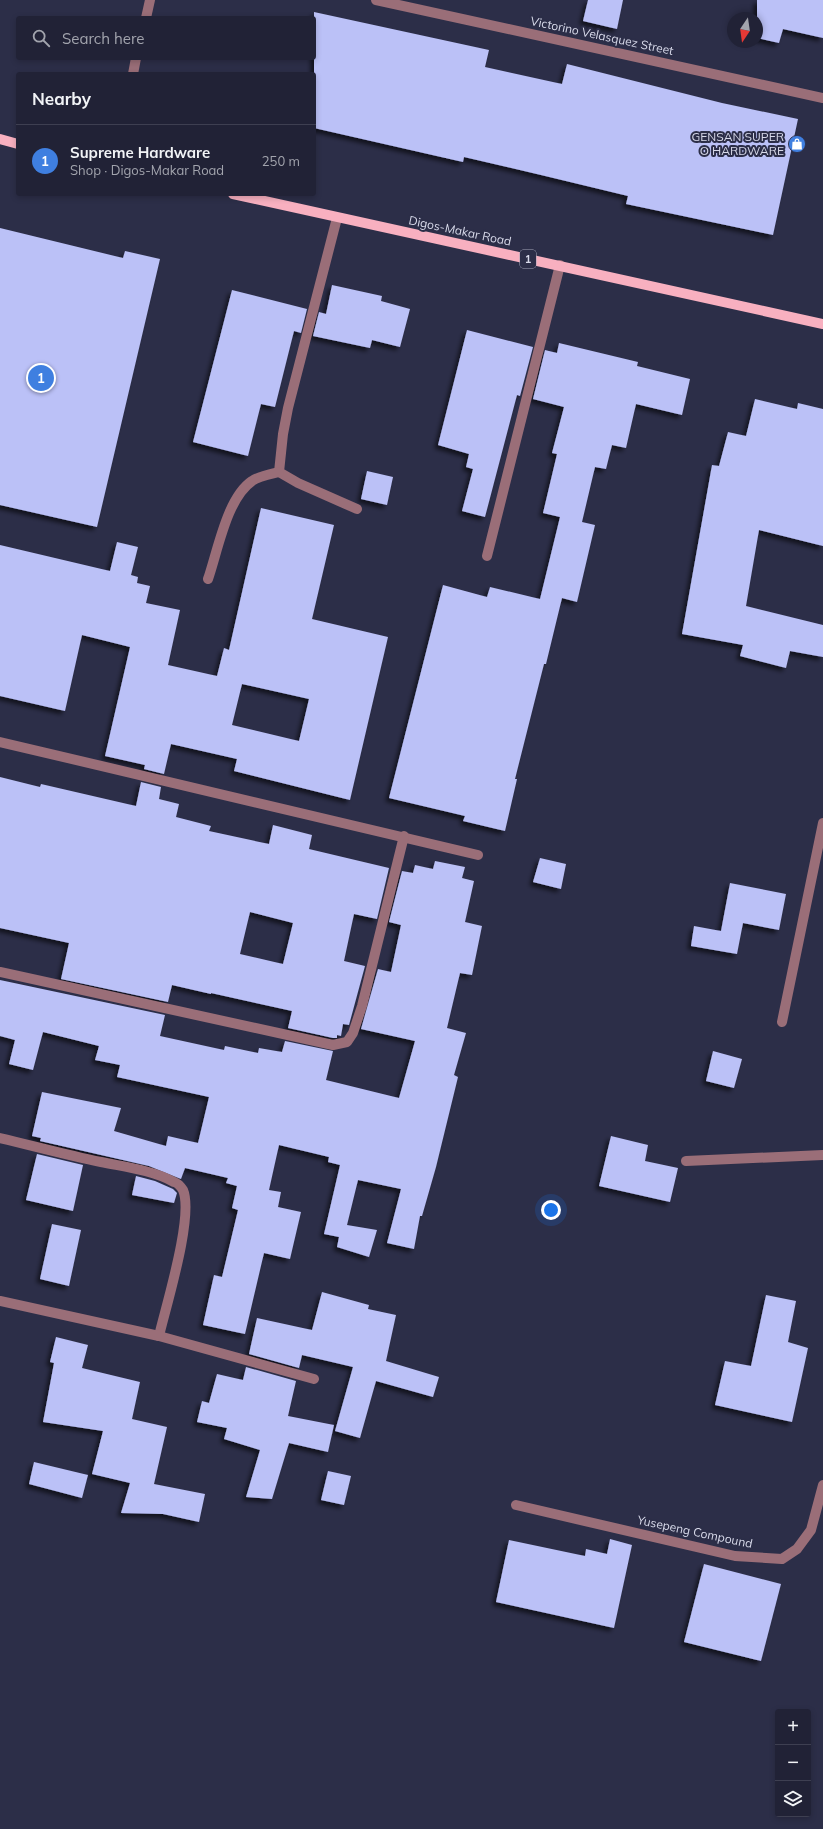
<!DOCTYPE html>
<html lang="en">
<head>
<meta charset="utf-8">
<style>
	body { margin:0; font-family:Mulish,sans-serif; background:#2d2f42; color:#f1f3f6 }
	.controls { position:absolute; right:12px; bottom:12px; display:grid; overflow:hidden; border-radius:4px; box-shadow:0 2px 6px #0003 }
	.controls button { width:36px; height:36px; display:grid; place-items:center; padding:0; border:0; border-bottom:1px solid #3e3f51; background:#212236; color:#f1f3f6; font:20px sans-serif }
	.compass { position:absolute; left:727px; top:12px; width:36px; height:36px; border-radius:50%; background:#212236; box-shadow:0 2px 6px #0003; rotate:193deg }
	.you { position:absolute; left:551px; top:1210px; width:14px; height:14px; margin:-10px; border:3px solid #fff; border-radius:50%; background:#1a73e8; box-shadow:0 0 0 6px #1a73e833 }
	.badge { display:grid; place-items:center; width:26px; height:26px; border-radius:50%; background:#b45309; color:#fff; font-size:13px; font-weight:700 }
	.pin { position:absolute; translate:-50% -50%; border:2px solid #fff; box-shadow:0 1px 4px #0006 }
	.list { margin:0; padding:0; list-style:none }
	h2 { display:flex; justify-content:space-between; align-items:center; height:52px; margin:0; padding:0 16px; font-size:17px }
	h2 small { font-size:13px; font-weight:400; color:#a2a4ad }
	.list li { display:grid; grid-template-columns:26px 1fr auto; gap:12px; align-items:center; box-sizing:border-box; height:72px; padding:0 16px; border-top:1px solid #3e3f51 }
	.list b { display:block; font-size:15px; white-space:nowrap }
	.list p { margin:0; font-size:13px; white-space:nowrap; color:#a2a4ad }
	.list em { font-size:13px; font-style:normal; color:#a2a4ad }
	.icon { flex:none; width:22px; height:22px; fill:none; stroke:currentColor; stroke-width:2; stroke-linecap:round; stroke-linejoin:round }
	.map { position:relative; flex:none; width:823px; height:1829px; overflow:hidden }
	.search { position:absolute; background:#212236; box-shadow:0 2px 6px #0003; left:16px; top:16px; width:300px; height:44px; display:flex; align-items:center; gap:10px; box-sizing:border-box; padding:0 14px; border-radius:4px; color:#a2a4ad; font-size:15px }
	.panel { position:absolute; background:#212236; box-shadow:0 2px 6px #0003; left:16px; top:72px; width:300px; height:124px; border-radius:4px }
	.map>svg:first-child { display:block }
	.building { fill:#bbc1f7; fill-rule:evenodd; filter:url(#shadow) }
	.lines { fill:none; stroke-linecap:round; stroke-linejoin:round }
	.minor { stroke:#9a6e78; stroke-width:10 }
	.major { stroke:#f8b0c0; stroke-width:10 }
	.labels { text-anchor:middle; stroke-width:4; stroke-linejoin:round; paint-order:stroke }
	.shield { fill:#2c2e48; stroke:#a4a6b9; stroke-width:1 }
	.shield-label { font-size:11px; font-weight:bold; fill:#d8daea }
	.street-label { font-size:12px; fill:#d8daea; stroke:#2c2e48 }
	.poi-label { font-size:12px; fill:#d8daea; stroke:#2c2e48; text-anchor:end }
</style>
</head>
<body>
<div class="map">
<svg width="823" height="1829" viewBox="0 0 823 1829">
	<defs>
		<filter id="shadow"><feDropShadow dx="-3.5" dy="3.5" stdDeviation="2" flood-color="#0009"/></filter>
	</defs>
	<rect width="100%" height="100%" fill="#2c2e48"/>
	<!-- building -->
	<g class="building">
		<polygon points="588,0 623,0 617,29 583,21"/>
		<polygon points="757,0 823,0 823,38 783,29 779,43 757,38"/>
		<polygon points="314,12 489,50 485,67 562,84 567,64 722,103 798,119 773,235 626,204 628,196 541,175 464,157 463,162 314,128"/>
		<polygon points="0,228 123,258 125,251 160,259 97,527 0,505"/>
		<polygon points="332,285 382,296 381,301 410,309 400,347 372,340 370,348 313,336 319,312 326,314"/>
		<polygon points="232,290 307,309 301,333 294,331 275,407 261,404 248,456 193,442"/>
		<polygon points="467,330 533,347 520,396 517,395 485,517 462,511 473,469 466,467 469,454 438,445"/>
		<polygon points="559,343 638,362 637,366 690,379 682,415 636,404 626,448 612,445 606,469 595,467 582,522 595,525 577,602 562,598 546,664 544,664 515,779 517,779 505,831 463,821 465,816 389,798 443,585 487,597 490,587 540,599 560,517 543,513 557,454 552,453 564,407 533,399 545,350 557,353"/>
		<polygon points="755,399 797,409 798,403 823,409 823,546 759,530 746,606 823,625 823,657 790,651 786,668 740,656 743,645 682,634 712,465 719,466 728,432 746,436"/>
		<polygon points="367,471 393,477 387,505 361,499"/>
		<path d="M261 508 334 525 312 619 388 637 350 800 234 771 237 759 171 744 164 774 144 769 145 765 105 756 130 647 82 635 65 711 0 696V545L110 571 117 542 138 547 131 575 138 577 137 583 150 586 146 603 180 610 168 665 217 676 224 648 229 650ZM242 684 309 699 299 741 232 725Z"/>
		<path d="M0 777 40 787 41 784 136 806 141 782 161 787 159 799 179 804 176 817 211 826 209 831 269 844 273 825 312 835 309 849 389 868 377 919 354 914 344 961 365 966 349 1025 343 1024 341 1036 337 1035V1038H333L288 1028 292 1011 211 993V994L172 985 168 1002 61 979 69 943 0 928ZM250 912 293 923 283 964 240 954Z"/>
		<polygon points="540,858 566,864 561,889 533,882"/>
		<polygon points="435,861 465,867 462,878 474,881 465,922 482,926 472,975 460,973 447,1028 466,1033 454,1075 458,1077 436,1167 422,1216 420,1216 414,1249 387,1243 401,1189 358,1180 347,1225 377,1230 369,1257 337,1247 339,1237 324,1234 340,1165 328,1162 329,1157 279,1145 269,1190 281,1192 278,1207 301,1212 290,1259 264,1253 245,1334 203,1325 214,1275 222,1277 238,1210 232,1208 237,1186 226,1183 228,1178 185,1168 181,1179 149,1166 40,1141 41,1138 32,1136 42,1092 121,1108 114,1131 166,1146 168,1136 198,1143 209,1097 117,1077 120,1065 95,1060 99,1046 43,1032 33,1070 9,1064 15,1040 0,1036 0,980 165,1015 160,1036 224,1050 225,1046 258,1053 259,1048 282,1052 285,1041 333,1051 326,1080 399,1098 415,1041 361,1029 378,969 391,972 401,925 389,922 402,871 413,873 415,865 433,869"/>
		<polygon points="730,883 786,894 779,930 743,923 737,954 691,946 694,926 721,931"/>
		<polygon points="713,1051 742,1059 734,1088 706,1081"/>
		<polygon points="611,1136 648,1145 645,1161 678,1168 670,1202 599,1186"/>
		<polygon points="37,1154 83,1165 73,1211 26,1200"/>
		<polygon points="136,1176 155,1181 173,1189 177,1193 174,1203 132,1195"/>
		<polygon points="52,1224 81,1230 69,1286 40,1279"/>
		<polygon points="322,1292 369,1305 368,1309 396,1315 386,1361 439,1377 433,1397 376,1381 360,1438 335,1431 353,1367 302,1355 299,1368 249,1354 257,1318 312,1330"/>
		<polygon points="766,1295 796,1301 788,1342 808,1348 792,1422 715,1405 725,1361 751,1366"/>
		<polygon points="56,1337 88,1345 82,1368 140,1382 132,1419 167,1427 154,1484 205,1494 199,1522 163,1514 121,1513 130,1483 92,1474 103,1431 43,1422 54,1363 50,1362"/>
		<polygon points="246,1367 296,1381 288,1416 334,1425 328,1452 289,1443 272,1499 246,1497 260,1450 224,1439 227,1428 197,1422 202,1401 209,1403 217,1374 243,1380"/>
		<polygon points="34,1462 88,1475 82,1498 29,1484"/>
		<polygon points="328,1471 351,1476 344,1505 321,1500"/>
		<polygon points="610,1539 632,1545 614,1628 496,1602 509,1540 585,1556 586,1549 607,1554"/>
		<polygon points="704,1564 781,1584 761,1661 684,1642"/>
	</g>
	<g class="lines">
		<!-- minor -->
		<g class="minor">
			<polyline points="376,0 823,98"/>
			<polyline points="146,18 150,0"/>
			<polyline points="133,74 136,58"/>
			<polyline points="337,218 288,408 283,434 279,472 298,483 357,509"/>
			<polyline points="487,556 560,265"/>
			<path d="M208 579C218 550 227 498 252 481 259 476 271 474 279 472"/>
			<polyline points="0,742 478,855"/>
			<polyline points="0,972 333,1045 347,1042 353,1033 362,1006 404,836"/>
			<polyline points="782,1022 823,823"/>
			<path d="M0 1138C34 1146 67 1155 101 1162 125 1167 152 1170 174 1182 178 1183 181 1187 183 1190 194 1216 166 1306 159 1336"/>
			<polyline points="686,1161 823,1155"/>
			<polyline points="0,1301 159,1336 314,1379"/>
			<polyline points="516,1505 735,1556 782,1559 797,1549 811,1530 823,1485"/>
		</g>
		<!-- major -->
		<g class="major">
			<polyline points="0,139 18,144"/>
			<polyline points="233,194 823,324"/>
		</g>
	</g>
	<!-- icons -->
	<defs>
		<g id="shop-disc" transform="scale(0.9)"><circle r="9.5" fill="#3f7fe0" stroke="#2c2e48"/><path d="M-5-2.5h2.3a2.7 3.5 0 0 1 5.4 0H5L5.5 6h-11ZM-1.5-2.5h3a1.5 2.3 0 0 0-3 0Z" fill="#fff"/></g>
	</defs>
	<g fill-rule="evenodd">
		<use href="#shop-disc" x="797" y="144"/>
	</g>
	<g class="labels">
		<!-- shield labels -->
		<rect class="shield" x="520" y="250" width="16" height="18" rx="3"/>
		<g class="shield-label">
			<text x="528" y="263">1</text>
		</g>
		<!-- street labels -->
		<g class="street-label">
			<text transform="translate(602 36) rotate(12)" y="4">Victorino Velasquez Street</text>
			<text transform="translate(460 231) rotate(12)" y="4">Digos-Makar Road</text>
			<text transform="translate(695 1532) rotate(12)" y="4">Yusepeng Compound</text>
		</g>
		<!-- poi labels -->
		<g class="poi-label">
			<text x="784" y="141">GENSAN SUPER<tspan x="784" dy="14">O HARDWARE</tspan></text>
		</g>
	</g>
</svg>
<div class="controls">
<button>+</button>
<button>−</button>
<button><svg class="icon" aria-label="layers" viewBox="0 0 24 24"><path d="M12 4l9 5-9 5-9-5zM3 14l9 5 9-5"/></svg></button>
</div>
<svg class="compass" viewBox="-18 -18 36 36"><path d="M0-13l5 13h-10z" fill="#e53935"/><path d="M0 13l5-13h-10z" fill="#a2a4ad"/></svg>
<div class="you"></div>
<div class="pin badge" style="left:41px;top:378px;background:#3f7fe0">1</div>
<div class="search"><svg class="icon" aria-label="search" viewBox="0 0 24 24"><circle cx="10" cy="10" r="6"/><path d="M15 15l6 6"/></svg>Search here</div>
<section class="panel">
<h2>Nearby<small></small></h2>
<ul class="list">
<li><span class="badge" style="background:#3f7fe0">1</span><div><b>Supreme Hardware</b><p>Shop · Digos-Makar Road</p></div><em>250 m</em></li>
</ul>
</section>
</div>
</body>
</html>
